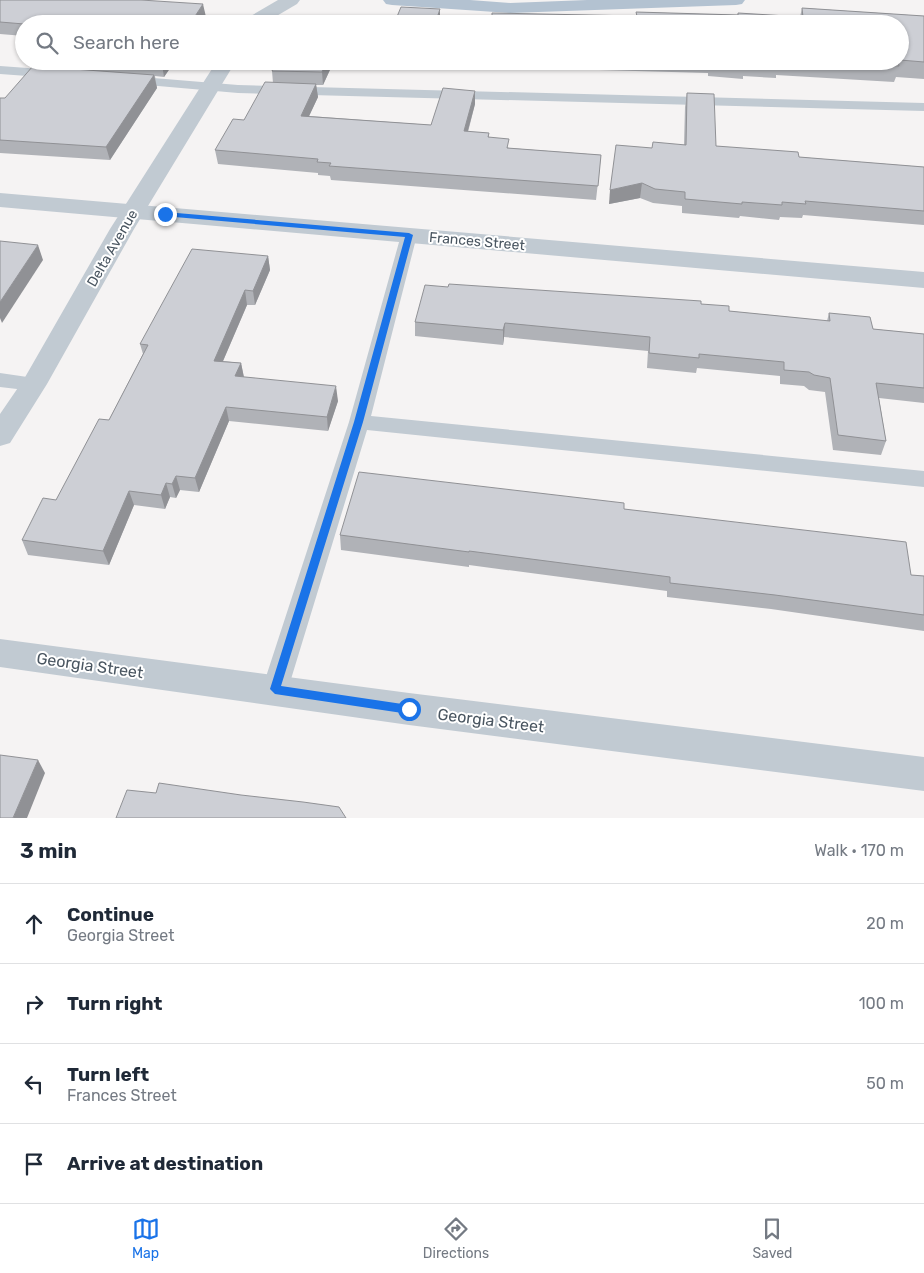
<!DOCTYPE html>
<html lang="en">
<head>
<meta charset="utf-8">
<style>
	body { margin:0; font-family:Rubik,sans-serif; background:#f2f2f3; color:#1f2937 }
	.stop { position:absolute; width:15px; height:15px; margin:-11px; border:4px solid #1a73e8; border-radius:50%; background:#fff }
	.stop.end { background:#1a73e8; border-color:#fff; box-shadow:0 1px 5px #0008 }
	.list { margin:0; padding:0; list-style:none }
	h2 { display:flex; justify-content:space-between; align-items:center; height:65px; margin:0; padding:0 20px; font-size:21px }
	h2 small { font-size:16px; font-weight:400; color:#747a83 }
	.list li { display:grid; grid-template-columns:32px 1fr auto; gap:15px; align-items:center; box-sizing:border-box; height:80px; padding:0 20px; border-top:1px solid #e0e1e3 }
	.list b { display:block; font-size:19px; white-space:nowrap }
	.list p { margin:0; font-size:16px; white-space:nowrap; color:#747a83 }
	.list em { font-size:16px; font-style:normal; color:#747a83 }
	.icon { flex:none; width:28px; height:28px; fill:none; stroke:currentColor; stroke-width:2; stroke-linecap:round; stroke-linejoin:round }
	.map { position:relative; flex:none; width:924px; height:818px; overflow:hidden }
	.search { position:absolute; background:#fff; box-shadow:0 1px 4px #0004; left:15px; right:15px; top:15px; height:55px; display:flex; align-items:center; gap:12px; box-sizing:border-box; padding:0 18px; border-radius:28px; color:#747a83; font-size:19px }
	.sheet { height:385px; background:#fff }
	nav { display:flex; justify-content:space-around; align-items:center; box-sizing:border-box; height:70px; border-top:1px solid #e0e1e3; background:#fff; font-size:14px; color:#747a83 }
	nav a { display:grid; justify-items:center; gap:2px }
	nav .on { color:#1a73e8 }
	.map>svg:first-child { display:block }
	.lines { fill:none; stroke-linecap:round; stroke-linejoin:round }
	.service { fill:#c1cad2; fill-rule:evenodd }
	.minor { fill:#c1cad2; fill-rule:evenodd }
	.tertiary { fill:#c1cad2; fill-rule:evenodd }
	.primary { fill:#b3c2d1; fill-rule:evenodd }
	.wall { fill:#b0b2b7 }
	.shaded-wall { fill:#909195 }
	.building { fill:#cdcfd5; stroke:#909195 }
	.route { fill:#1a73e8 }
	.labels { text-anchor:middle; stroke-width:4; stroke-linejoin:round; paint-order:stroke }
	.street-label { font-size:14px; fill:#4a5661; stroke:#fff }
	.near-street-label { font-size:16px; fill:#4a5661; stroke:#fff }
</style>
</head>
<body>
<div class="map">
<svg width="924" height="818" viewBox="0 0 924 818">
	<rect width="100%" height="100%" fill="#f5f3f3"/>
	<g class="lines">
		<!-- service -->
		<g class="service">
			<polygon points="0,66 55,70 62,74 55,78 0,74"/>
			<polygon points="129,76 238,85 924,103 924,111 238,93 124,83 122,80 124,77"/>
			<polygon points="409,230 415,231 417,235 371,416 924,471 924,487 367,430 288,689 284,697 275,700 266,697 262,689 349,422 401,235 403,231"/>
			<polygon points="0,373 41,379 44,384 41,389 34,391 0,387"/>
		</g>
		<!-- minor -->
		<g class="minor">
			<polygon points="0,193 924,272 924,288 0,207"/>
			<polygon points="0,639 409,693 924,757 924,791 409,725 0,667"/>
		</g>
		<!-- tertiary -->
		<g class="tertiary">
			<polygon points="278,0 300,0 297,4 263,24 241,24 244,20"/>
			<polygon points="217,61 236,61 134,229 47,384 10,443 0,446 0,414 24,379 110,229"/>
		</g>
		<!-- primary -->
		<polygon class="primary" points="383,0 470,0 510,3 587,0 745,0 742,4 736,5 510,13 392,5 386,4"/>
	</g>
	<!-- wall -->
	<g class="wall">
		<polygon points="0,0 206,17 201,24 24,24 24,36 0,34"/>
		<polygon points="802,8 924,16 924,79 896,77 894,82 776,75 776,78 743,76 743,79 708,76 708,73 491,67 491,61 900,61 900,24 636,16 636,12 800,17"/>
		<polygon points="44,61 175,61 164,77 155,76 157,88 110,160 0,153 0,98 5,98 46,67"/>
		<polygon points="277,61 334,61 323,85 316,85 318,97 309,116 431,125 475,91 475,104 468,132 489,133 489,137 509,148 601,155 596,200 331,180 330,176 318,175 318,173 218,164 215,150 244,120 273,83 272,71"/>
		<polygon points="687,93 716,146 799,157 924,167 924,225 803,215 802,218 780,217 779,220 740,216 739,218 682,213 682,206 653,203 640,198 609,204 652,148 684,145 685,107"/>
		<polygon points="268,256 270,270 255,305 247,305 223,361 241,363 244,377 338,401 328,431 229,421 199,492 180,490 176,498 170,497 165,509 134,505 109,565 28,555 22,540 56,500 109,420 143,354 140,344"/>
		<polygon points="448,287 701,304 729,311 827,321 829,313 873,329 924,334 924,403 879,398 886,441 881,455 833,450 825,392 809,390 804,386 780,384 780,376 697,368 696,373 647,368 648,351 504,337 503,345 415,336 415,322"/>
		<polygon points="624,509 911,575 924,576 924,631 771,609 667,597 667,591 469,565 469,567 341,550 340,535"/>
	</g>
	<!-- shaded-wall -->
	<g class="shaded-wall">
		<polygon points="203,4 206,17 201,24 190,24"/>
		<polygon points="440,9 440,24 435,24"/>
		<polygon points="164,61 175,61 164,77 162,64"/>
		<polygon points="327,61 334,61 323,85 322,72"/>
		<polygon points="154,75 157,88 110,160 106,147"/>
		<polygon points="316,84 318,97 303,129 301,116"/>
		<polygon points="475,91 475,104 464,145 464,131"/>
		<polygon points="642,183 640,198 609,204 610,190"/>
		<polygon points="38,245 43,260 2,323 0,318 0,302"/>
		<polygon points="268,256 270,270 255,305 253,291"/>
		<polygon points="245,290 247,305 217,375 214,361"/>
		<polygon points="505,323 504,337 503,345 503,330"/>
		<polygon points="241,363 244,378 235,376"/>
		<polygon points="336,386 338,401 328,431 327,417"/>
		<polygon points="226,407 229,421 199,492 195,478"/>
		<polygon points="176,476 180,490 176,498 172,484"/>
		<polygon points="166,483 170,497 165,509 161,495"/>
		<polygon points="129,491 134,505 109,565 103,551"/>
		<polygon points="38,760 45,773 27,818 13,818"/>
	</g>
	<!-- building -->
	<g class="building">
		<polygon points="0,0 141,0 203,4 190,24 24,24 0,22"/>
		<polygon points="401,7 440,9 435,24 394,24"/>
		<polygon points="802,8 924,16 924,62 900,60 900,24 492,24 492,13 637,16 636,12 738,15 738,13 803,17"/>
		<polygon points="124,61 164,61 162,64"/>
		<polygon points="277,61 327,61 322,72 272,71"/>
		<polygon points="829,61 898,61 899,66"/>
		<polygon points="33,66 154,75 106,147 0,140 0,98 5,98"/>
		<polygon points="265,82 316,84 301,116 431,125 443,88 475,91 464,131 489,133 488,137 509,139 507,148 601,155 598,186 329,166 331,163 317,162 318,159 215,150 233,119 244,120"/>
		<polygon points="687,93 714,94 716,146 798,152 799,157 924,167 924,211 805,201 806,204 782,202 782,205 742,202 742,204 685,199 685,192 655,189 642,183 610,190 616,145 652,148 653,142 686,145"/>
		<polygon points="0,241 38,245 0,302"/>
		<polygon points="192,249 268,256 253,291 245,290 214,361 241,363 235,376 336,386 327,417 226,407 195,478 176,476 172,484 166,483 161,495 129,491 103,551 22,540 43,498 56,500 99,419 109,420 148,345 140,344"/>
		<polygon points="449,284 701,301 701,304 729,306 729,311 830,321 829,313 870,317 873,329 924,334 924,388 876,383 886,441 838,435 830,378 814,375 809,372 784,370 784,362 699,354 699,358 649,353 650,337 505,323 503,330 415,322 425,285 448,287"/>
		<polygon points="359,472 624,503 624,509 906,542 911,575 924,576 924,615 775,595 670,583 670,577 469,551 469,552 340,535"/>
		<polygon points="0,755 38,760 13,818 0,818"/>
		<polygon points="159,783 241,795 303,802 339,807 346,818 116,818 127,790 156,793"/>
	</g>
	<!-- route -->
	<polygon class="route" points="165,212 409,233 413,235 363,422 281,686 409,705 414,709 412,713 409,714 275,694 270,689 354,422 405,237 163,216 163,213"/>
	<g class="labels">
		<!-- street labels -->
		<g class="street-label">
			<text transform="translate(477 241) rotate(5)" y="5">Frances Street</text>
			<text transform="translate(112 248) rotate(-60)" y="5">Delta Avenue</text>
		</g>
		<!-- near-street labels -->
		<g class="near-street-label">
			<text transform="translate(90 665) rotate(8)" y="6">Georgia Street</text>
			<text transform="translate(491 720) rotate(7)" y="6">Georgia Street</text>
		</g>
	</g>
</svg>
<div class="stop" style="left:409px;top:709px"></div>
<div class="stop end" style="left:165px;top:214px"></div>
<div class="search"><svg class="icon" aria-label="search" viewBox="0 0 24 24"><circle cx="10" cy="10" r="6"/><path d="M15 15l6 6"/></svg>Search here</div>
</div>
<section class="sheet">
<h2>3 min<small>Walk · 170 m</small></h2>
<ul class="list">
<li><svg class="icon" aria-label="ahead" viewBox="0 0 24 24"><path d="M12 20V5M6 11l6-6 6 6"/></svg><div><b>Continue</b><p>Georgia Street</p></div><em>20 m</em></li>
<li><svg class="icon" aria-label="right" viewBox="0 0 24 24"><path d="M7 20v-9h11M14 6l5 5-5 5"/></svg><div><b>Turn right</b></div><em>100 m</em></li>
<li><svg class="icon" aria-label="left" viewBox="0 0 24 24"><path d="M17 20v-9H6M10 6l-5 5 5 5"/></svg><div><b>Turn left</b><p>Frances Street</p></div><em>50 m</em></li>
<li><svg class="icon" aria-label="arrive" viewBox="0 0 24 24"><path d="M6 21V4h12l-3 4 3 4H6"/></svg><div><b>Arrive at destination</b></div></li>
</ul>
</section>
<nav>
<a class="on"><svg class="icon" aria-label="map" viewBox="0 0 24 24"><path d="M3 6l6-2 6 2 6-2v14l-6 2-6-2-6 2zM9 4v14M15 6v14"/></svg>Map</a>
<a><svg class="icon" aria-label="directions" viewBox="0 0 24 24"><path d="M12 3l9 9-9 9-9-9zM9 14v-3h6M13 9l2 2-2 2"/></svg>Directions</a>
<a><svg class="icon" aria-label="saved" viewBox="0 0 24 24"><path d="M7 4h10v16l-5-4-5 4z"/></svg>Saved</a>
</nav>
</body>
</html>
